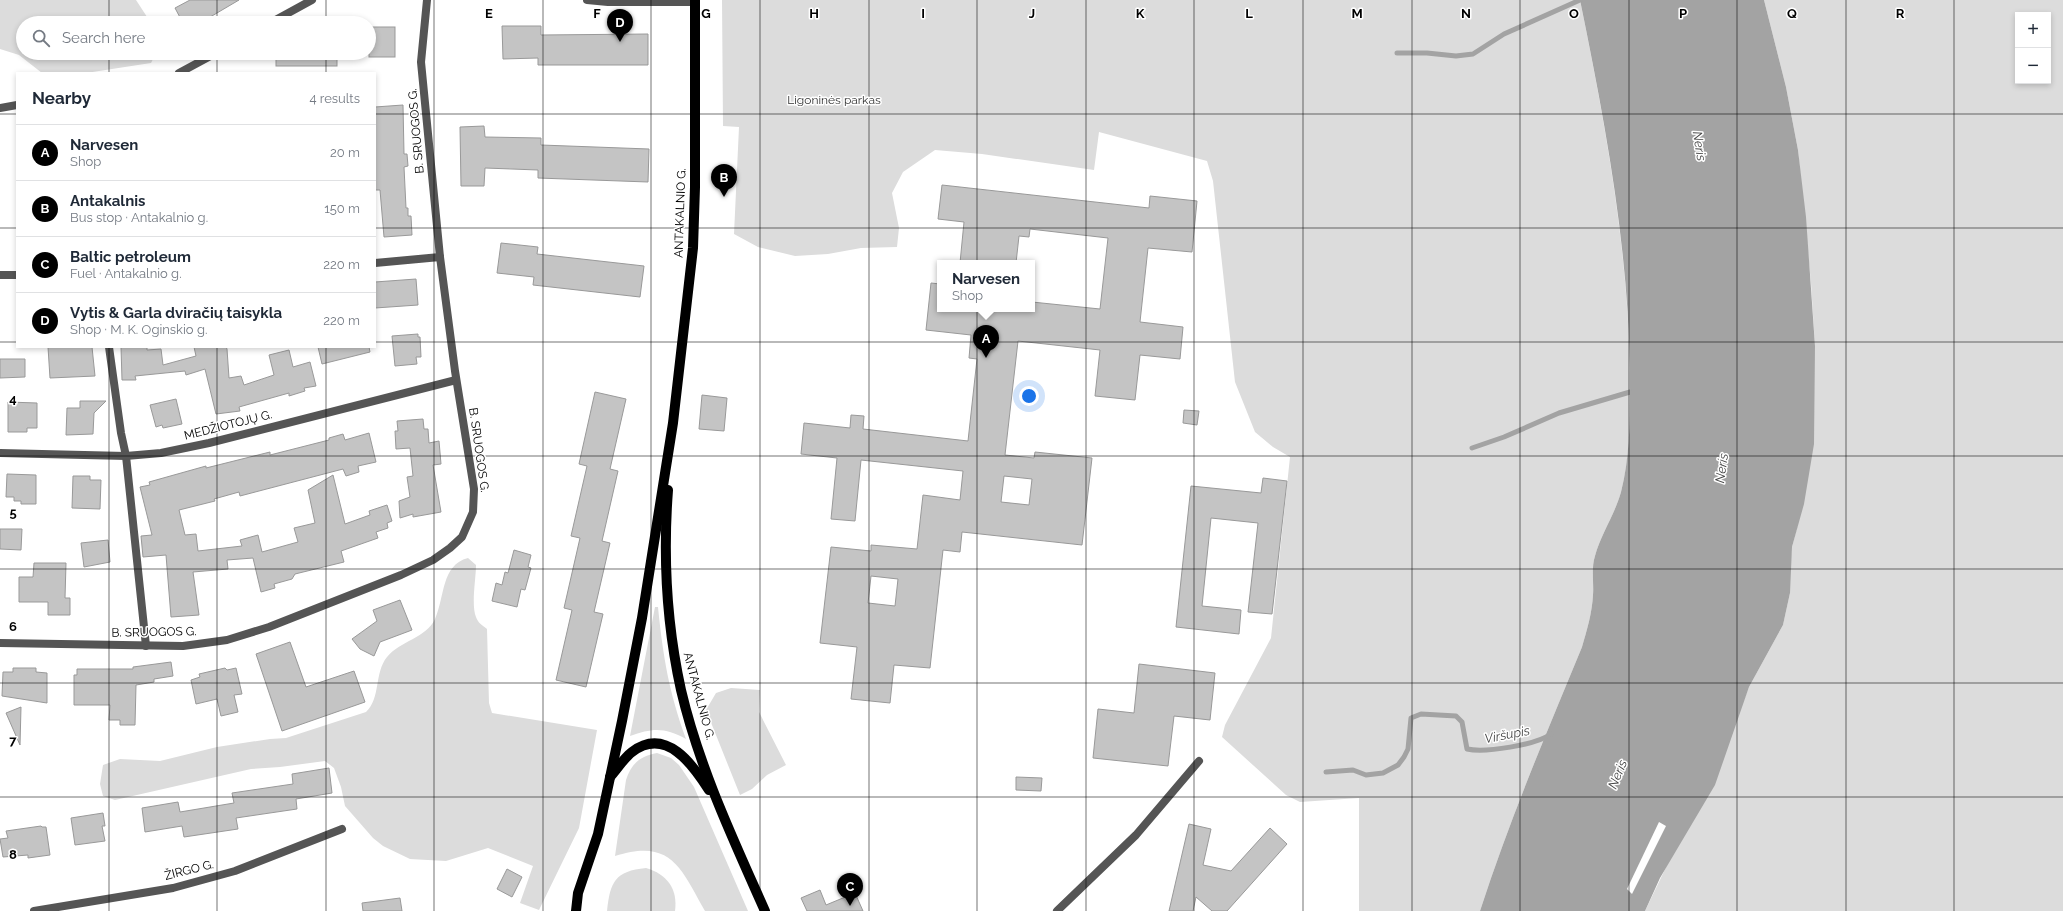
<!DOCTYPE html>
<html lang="en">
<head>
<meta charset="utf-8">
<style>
	body { margin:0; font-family:Raleway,sans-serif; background:#f6f6f7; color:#1f2937 }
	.controls { position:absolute; right:12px; top:12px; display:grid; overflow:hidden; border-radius:0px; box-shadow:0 2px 6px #0003 }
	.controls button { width:36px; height:36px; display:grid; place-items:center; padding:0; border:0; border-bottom:1px solid #e0e1e3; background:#fff; color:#1f2937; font:20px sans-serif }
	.you { position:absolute; left:1029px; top:396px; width:14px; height:14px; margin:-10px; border:3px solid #fff; border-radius:50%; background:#1a73e8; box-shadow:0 0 0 6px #1a73e833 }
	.badge { display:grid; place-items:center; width:26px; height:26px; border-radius:50%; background:#000; color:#fff; font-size:13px; font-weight:700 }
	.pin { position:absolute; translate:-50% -33px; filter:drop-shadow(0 1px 2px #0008) }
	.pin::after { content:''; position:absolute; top:21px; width:14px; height:12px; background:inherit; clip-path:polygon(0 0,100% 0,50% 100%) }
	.popup { position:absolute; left:937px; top:260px; width:98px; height:52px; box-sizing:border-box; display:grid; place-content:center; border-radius:0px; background:#fff; filter:drop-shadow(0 1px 3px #0005); font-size:13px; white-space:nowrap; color:#747a83 }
	.popup b { font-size:15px; color:#1f2937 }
	.popup::after { content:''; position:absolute; left:50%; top:100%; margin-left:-8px; border:8px solid transparent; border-top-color:#fff }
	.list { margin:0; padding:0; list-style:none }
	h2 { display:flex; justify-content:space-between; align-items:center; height:52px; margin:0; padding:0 16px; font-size:17px }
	h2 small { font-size:13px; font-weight:400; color:#747a83 }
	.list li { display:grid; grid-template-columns:26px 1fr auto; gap:12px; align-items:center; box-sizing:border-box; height:56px; padding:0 16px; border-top:1px solid #e0e1e3 }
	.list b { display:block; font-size:15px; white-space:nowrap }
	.list p { margin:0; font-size:13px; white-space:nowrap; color:#747a83 }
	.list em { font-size:13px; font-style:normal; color:#747a83 }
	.icon { flex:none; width:22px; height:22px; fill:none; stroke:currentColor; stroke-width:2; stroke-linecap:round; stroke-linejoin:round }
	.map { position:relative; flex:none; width:2063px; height:911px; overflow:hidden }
	.search { position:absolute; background:#fff; box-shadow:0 2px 6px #0003; left:16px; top:16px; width:360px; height:44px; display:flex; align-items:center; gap:10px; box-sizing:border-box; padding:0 14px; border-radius:22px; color:#747a83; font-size:15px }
	.panel { position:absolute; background:#fff; box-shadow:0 2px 6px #0003; left:16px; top:72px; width:360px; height:276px; border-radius:0px }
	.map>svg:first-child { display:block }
	.green { fill:#dcdcdc; fill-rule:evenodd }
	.water { fill:#a3a3a3 }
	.pier { fill:#fff }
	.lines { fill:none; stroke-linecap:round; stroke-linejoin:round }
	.stream { stroke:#a3a3a3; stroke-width:5 }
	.building { fill:#c4c4c4; stroke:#999; fill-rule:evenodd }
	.minor { stroke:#555; stroke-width:8 }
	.primary { stroke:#000; stroke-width:10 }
	.grid { fill:none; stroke:#000; stroke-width:1; stroke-opacity:0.55 }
	.labels { text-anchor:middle; stroke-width:3; stroke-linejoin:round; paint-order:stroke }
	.park-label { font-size:12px; fill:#333; stroke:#fff }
	.street-label { font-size:12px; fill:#000; stroke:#fff }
	.water-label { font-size:13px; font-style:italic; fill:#444; stroke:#fff }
	.grid-label { font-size:13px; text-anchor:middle; font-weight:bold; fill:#000; stroke:#fff; stroke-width:3; stroke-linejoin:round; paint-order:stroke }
</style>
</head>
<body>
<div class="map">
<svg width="2063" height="911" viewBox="0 0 2063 911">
	<rect width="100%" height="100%" fill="#fff"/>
	<!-- green -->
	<g class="green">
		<polygon points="0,0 136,0 151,23 23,23 23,53 156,53 151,63 86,73 42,73 19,55 0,49"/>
		<path d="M722 0H1580C1605 123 1628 247 1630 373 1630 412 1631 454 1621 492 1615 514 1601 534 1595 556 1591 568 1594 583 1593 595 1592 613 1587 630 1582 647 1546 734 1509 821 1480 911H1359V798L1300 802 1286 795 1222 737 1225 725 1271 638 1290 457 1273 447 1255 432 1235 382 1213 181 1207 161 1099 132 1094 170 982 154 935 150 903 172 892 193 899 228 897 247 861 248 828 254 795 256 758 247 734 234 739 127 723 126Z"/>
		<path d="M1764 0H2063V911H1645L1733 728 1749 687 1783 625 1790 593V565L1792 547 1797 528 1815 346 1811 283 1798 150 1786 87ZM2018 15H2048V81H2018Z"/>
		<path d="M468 558 476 565C476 579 471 605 476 617 478 623 482 625 487 629L489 703 492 713 597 730 579 828 539 910 520 903 533 866 488 848 446 861 410 859 383 846 373 838 345 806 341 787 334 768 325 761 280 767 251 769 115 800 103 796 100 784 103 765 120 759 160 761 217 747 270 739 286 738 366 712C381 698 374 673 387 657 400 641 426 638 435 619 445 597 441 565 468 558Z"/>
		<path d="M655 607H658C663 657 669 692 686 739 665 727 652 728 630 736Z"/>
		<polygon points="731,688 760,690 759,712 786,765 767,775 752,789 740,795 706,710 716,693"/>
		<path d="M657 753 671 758 679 765 694 787 748 911H705C681 868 671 838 615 856L626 780C631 764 640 756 657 753Z"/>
		<path d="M646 868C667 874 678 889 675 911H607C610 882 615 871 646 868Z"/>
	</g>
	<!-- water -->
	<path class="water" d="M1580 0H1764L1786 87 1798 150 1806 217 1815 346 1814 444 1804 504 1792 547 1790 593 1783 625 1749 687 1715 785 1660 878 1645 911H1480C1509 821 1546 734 1582 647 1587 630 1592 613 1593 595 1594 583 1591 568 1595 556 1601 534 1615 514 1621 492 1631 453 1630 410 1630 370 1628 245 1605 122 1580 0Z"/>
	<!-- pier -->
	<polygon class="pier" points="1659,822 1666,826 1632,894 1627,889"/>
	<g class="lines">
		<!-- stream -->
		<g class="stream">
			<polyline points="1397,53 1427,53 1456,56 1473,54 1504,34 1580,0"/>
			<polyline points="1472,448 1504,437 1559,413 1630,392"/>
			<path d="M1326 772 1353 770 1366 775 1383 773 1398 765 1404 757 1408 749 1411 718 1421 714 1456 716 1462 722 1467 749C1485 753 1536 745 1551 734"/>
		</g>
	</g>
	<!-- building -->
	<g class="building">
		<polygon points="190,0 239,0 200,23 183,23 175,8"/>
		<polygon points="502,26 541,26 541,35 648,34 648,65 538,65 538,58 503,59"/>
		<rect x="369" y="27" width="26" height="30"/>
		<rect x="276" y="53" width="61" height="13"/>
		<polygon points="403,105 404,154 407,154 408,166 404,167 406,208 408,208 408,216 411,216 412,235 384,237 380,190 375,190 375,107"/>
		<polygon points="484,126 485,137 541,138 541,145 649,149 648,182 538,178 538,170 485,168 484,186 461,186 460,127"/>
		<path d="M942 185 1149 208 1150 196 1197 201 1192 252 1148 248 1140 322 1183 327 1180 359 1140 355 1135 400 1095 396 1100 350 1018 341 1005 455 1034 458 1035 452 1092 458 1082 545 962 532 960 552 943 550 930 668 894 665 890 703 851 699 857 647 820 643 831 547 871 551V545L917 549 923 495 960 500 963 471 861 460 855 521 831 519 837 458 801 454 804 423 850 428 851 415 864 416 863 429 968 441 977 359 969 358 971 335 926 330 931 283 940 284V309H1032V302L1100 309 1108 238 1030 229 1029 237 1019 236 1016 263H960L964 222 938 219ZM1004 476 1032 479 1029 505 1001 502ZM871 576 898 579 895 606 868 603Z"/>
		<polygon points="501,243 538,247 537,254 644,266 640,297 533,285 534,277 497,273"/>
		<polygon points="416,279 418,305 375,308 375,282"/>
		<polygon points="418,334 418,337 420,337 421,357 416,357 417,364 395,366 392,336"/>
		<polygon points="48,347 92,347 95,376 50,378"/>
		<polygon points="121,347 147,347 147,350 161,349 163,365 196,356 194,347 226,347 227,349 229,378 241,376 244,385 274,375 269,355 289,350 293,367 310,362 316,386 304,388 305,391 289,396 289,393 239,407 240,411 216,414 205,369 186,375 185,371 135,376 136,380 122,380"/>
		<polygon points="318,347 369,347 370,352 322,364"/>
		<polygon points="0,359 25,359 25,377 0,378"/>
		<polygon points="595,392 626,399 610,469 618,471 602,541 610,543 594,612 603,614 586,687 556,680 572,610 564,608 580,538 571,536 587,466 579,464"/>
		<polygon points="702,395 727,398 724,431 699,429"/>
		<polygon points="176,399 182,424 163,428 162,425 156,427 150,405"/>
		<polygon points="80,401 106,401 94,413 93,434 66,435 67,408 80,408"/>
		<polygon points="8,402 37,403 37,428 27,428 27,432 8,432"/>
		<polygon points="1184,410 1199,411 1197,425 1183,423"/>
		<polygon points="423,419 424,429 428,429 429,443 439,441 441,464 433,465 441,512 413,517 413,514 400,518 399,501 410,497 407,477 413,476 410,448 396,449 395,431 398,431 397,421"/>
		<polygon points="369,433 376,462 358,466 359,472 346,476 343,469 240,496 239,492 214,499 215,501 179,510 185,535 196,534 198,551 242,546 240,540 258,535 262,552 298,542 294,528 315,523 308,490 333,475 345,524 370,515 369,511 387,505 392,521 387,523 388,528 376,532 378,538 341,551 344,562 295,574 292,579 274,584 275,588 261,592 253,558 227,560 228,569 193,572 199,615 171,617 166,555 143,557 141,536 152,535 140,487 150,485 149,482 206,466 206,468 270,452 270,455 329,440 329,438 343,434 345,440"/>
		<polygon points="7,474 36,475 36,504 21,504 21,501 14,501 14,497 6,497"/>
		<polygon points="73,476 90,476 90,480 101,480 100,509 72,508"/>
		<polygon points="1263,478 1287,481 1272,614 1248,612 1258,523 1211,518 1202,606 1241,610 1239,634 1176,627 1191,486 1261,493"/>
		<polygon points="0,529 22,529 21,550 0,549"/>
		<polygon points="108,540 110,562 84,567 81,543"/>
		<polygon points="514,550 531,555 528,567 531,568 525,590 521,589 517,607 492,601 496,583 502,585 505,572 508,573"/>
		<polygon points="34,563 66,563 65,598 70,598 70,615 48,615 48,602 19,602 19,577 33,577"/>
		<polygon points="400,600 412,630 380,642 374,656 360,649 352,639 377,621 373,610"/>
		<polygon points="290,642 306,687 354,671 365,702 282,731 256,654"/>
		<polygon points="171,662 173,676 154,679 154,682 136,685 135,725 120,725 120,720 109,720 110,705 74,705 74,675 77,675 77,669 133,669 133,667"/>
		<polygon points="1139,664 1215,673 1210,720 1174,716 1168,766 1093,758 1098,709 1134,713"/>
		<polygon points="13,668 36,668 36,672 47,673 47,703 2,696 3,672 13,672"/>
		<polygon points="225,668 227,670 236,668 242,694 234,695 238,712 221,716 217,699 196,704 191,680 200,677 199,674"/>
		<polygon points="21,707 20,745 6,713"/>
		<polygon points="329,768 332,793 296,799 297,809 236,818 238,829 184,837 182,826 145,832 142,808 178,802 180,812 234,803 232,793 293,784 292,774"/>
		<polygon points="1016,777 1042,778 1041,791 1016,790"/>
		<polygon points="103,813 105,826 102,826 105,841 75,845 71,818"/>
		<polygon points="1189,824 1211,829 1203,865 1231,871 1270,828 1287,844 1227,911 1212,911 1196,897 1193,911 1169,911"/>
		<polygon points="41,826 42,827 46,827 50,855 28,858 28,855 3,857 0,839 8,838 6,831"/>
		<polygon points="507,869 522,877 512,897 497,889"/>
		<polygon points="820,890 826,905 855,893 863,911 807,911 801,898"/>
		<polygon points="400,898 402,911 363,911 362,903"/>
	</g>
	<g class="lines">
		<!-- minor -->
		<g class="minor">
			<polyline points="587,0 608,2 695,2"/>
			<polyline points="270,23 312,0"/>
			<polyline points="179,73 216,53"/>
			<polyline points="0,108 17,105"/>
			<polyline points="375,263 440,257"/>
			<polyline points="0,275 17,275"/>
			<polyline points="109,347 121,433 126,456 146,646"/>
			<polyline points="0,453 126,456 161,453 209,443 456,380"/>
			<polyline points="0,643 183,646 227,640 269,627 401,575 433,560 450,548 462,537 473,512 474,489 455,371 440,257 421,62 427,0"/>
			<polyline points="34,911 173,888 235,871 342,829"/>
			<polyline points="1057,911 1136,835 1199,761"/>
		</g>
		<!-- primary -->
		<g class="primary">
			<path d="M668 490C663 556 667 626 681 690 699 767 733 839 765 911"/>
			<path d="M610 777C617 769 624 758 632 752 666 726 693 765 709 790"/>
			<polyline points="576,911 578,893 598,834 622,721 642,618 673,423 693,248 695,187 695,0"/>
		</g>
	</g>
	<!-- grid -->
	<path class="grid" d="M109 0V23M217 0V23M326 0V23M434 0V911M543 0V911M651 0V911M760 0V911M869 0V911M977 0V911M1086 0V911M1194 0V911M1303 0V911M1412 0V911M1520 0V911M1629 0V911M1737 0V911M1846 0V911M1954 0V911M109 53V73M217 53V73M326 53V73M0 114H17M375 114H2063M0 228H17M375 228H2063M0 342H17M375 342H2063M109 347V911M217 347V911M326 347V911M0 456H2063M0 569H2063M0 683H2063M0 797H2063"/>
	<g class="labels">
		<!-- park labels -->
		<g class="park-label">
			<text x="834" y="104">Ligoninės parkas</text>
		</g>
		<!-- street labels -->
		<g class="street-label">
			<text transform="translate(416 131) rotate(-95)" y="4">B. SRUOGOS G.</text>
			<text transform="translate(680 213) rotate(-88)" y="4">ANTAKALNIO G.</text>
			<text transform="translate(228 425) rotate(-14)" y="4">MEDŽIOTOJŲ G.</text>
			<text transform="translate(479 450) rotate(82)" y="4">B. SRUOGOS G.</text>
			<text transform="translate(154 632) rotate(-1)" y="4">B. SRUOGOS G.</text>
			<text transform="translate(699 696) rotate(75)" y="4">ANTAKALNIO G.</text>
			<text transform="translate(189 870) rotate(-14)" y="4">ŽIRGO G.</text>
		</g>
		<!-- water labels -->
		<g class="water-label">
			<text transform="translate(1700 146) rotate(81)" y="5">Neris</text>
			<text transform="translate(1721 468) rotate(-82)" y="5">Neris</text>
			<text transform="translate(1507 734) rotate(-11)" y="5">Viršupis</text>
			<text transform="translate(1617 774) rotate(-68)" y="5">Neris</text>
		</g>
	</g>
	<g class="grid-label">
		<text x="489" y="18">E</text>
		<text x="597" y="18">F</text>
		<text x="706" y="18">G</text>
		<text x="814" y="18">H</text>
		<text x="923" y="18">I</text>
		<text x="1032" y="18">J</text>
		<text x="1140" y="18">K</text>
		<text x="1249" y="18">L</text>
		<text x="1357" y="18">M</text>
		<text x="1466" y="18">N</text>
		<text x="1574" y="18">O</text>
		<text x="1683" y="18">P</text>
		<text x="1792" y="18">Q</text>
		<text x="1900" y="18">R</text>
		<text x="13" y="403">4</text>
		<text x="13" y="517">5</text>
		<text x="13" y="631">6</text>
		<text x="13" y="745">7</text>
		<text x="13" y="859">8</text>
	</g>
</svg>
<div class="controls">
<button>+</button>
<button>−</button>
</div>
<div class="you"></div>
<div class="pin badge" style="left:986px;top:358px">A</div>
<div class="popup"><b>Narvesen</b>Shop</div>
<div class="pin badge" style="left:724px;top:197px">B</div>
<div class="pin badge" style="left:850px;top:906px">C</div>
<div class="pin badge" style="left:620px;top:42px">D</div>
<div class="search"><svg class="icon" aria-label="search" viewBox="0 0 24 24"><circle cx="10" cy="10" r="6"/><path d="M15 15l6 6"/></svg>Search here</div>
<section class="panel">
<h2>Nearby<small>4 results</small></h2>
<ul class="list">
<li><span class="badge">A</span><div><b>Narvesen</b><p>Shop</p></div><em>20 m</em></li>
<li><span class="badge">B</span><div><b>Antakalnis</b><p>Bus stop · Antakalnio g.</p></div><em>150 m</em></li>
<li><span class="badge">C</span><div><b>Baltic petroleum</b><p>Fuel · Antakalnio g.</p></div><em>220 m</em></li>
<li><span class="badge">D</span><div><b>Vytis &amp; Garla dviračių taisykla</b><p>Shop · M. K. Oginskio g.</p></div><em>220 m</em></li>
</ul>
</section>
</div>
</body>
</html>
